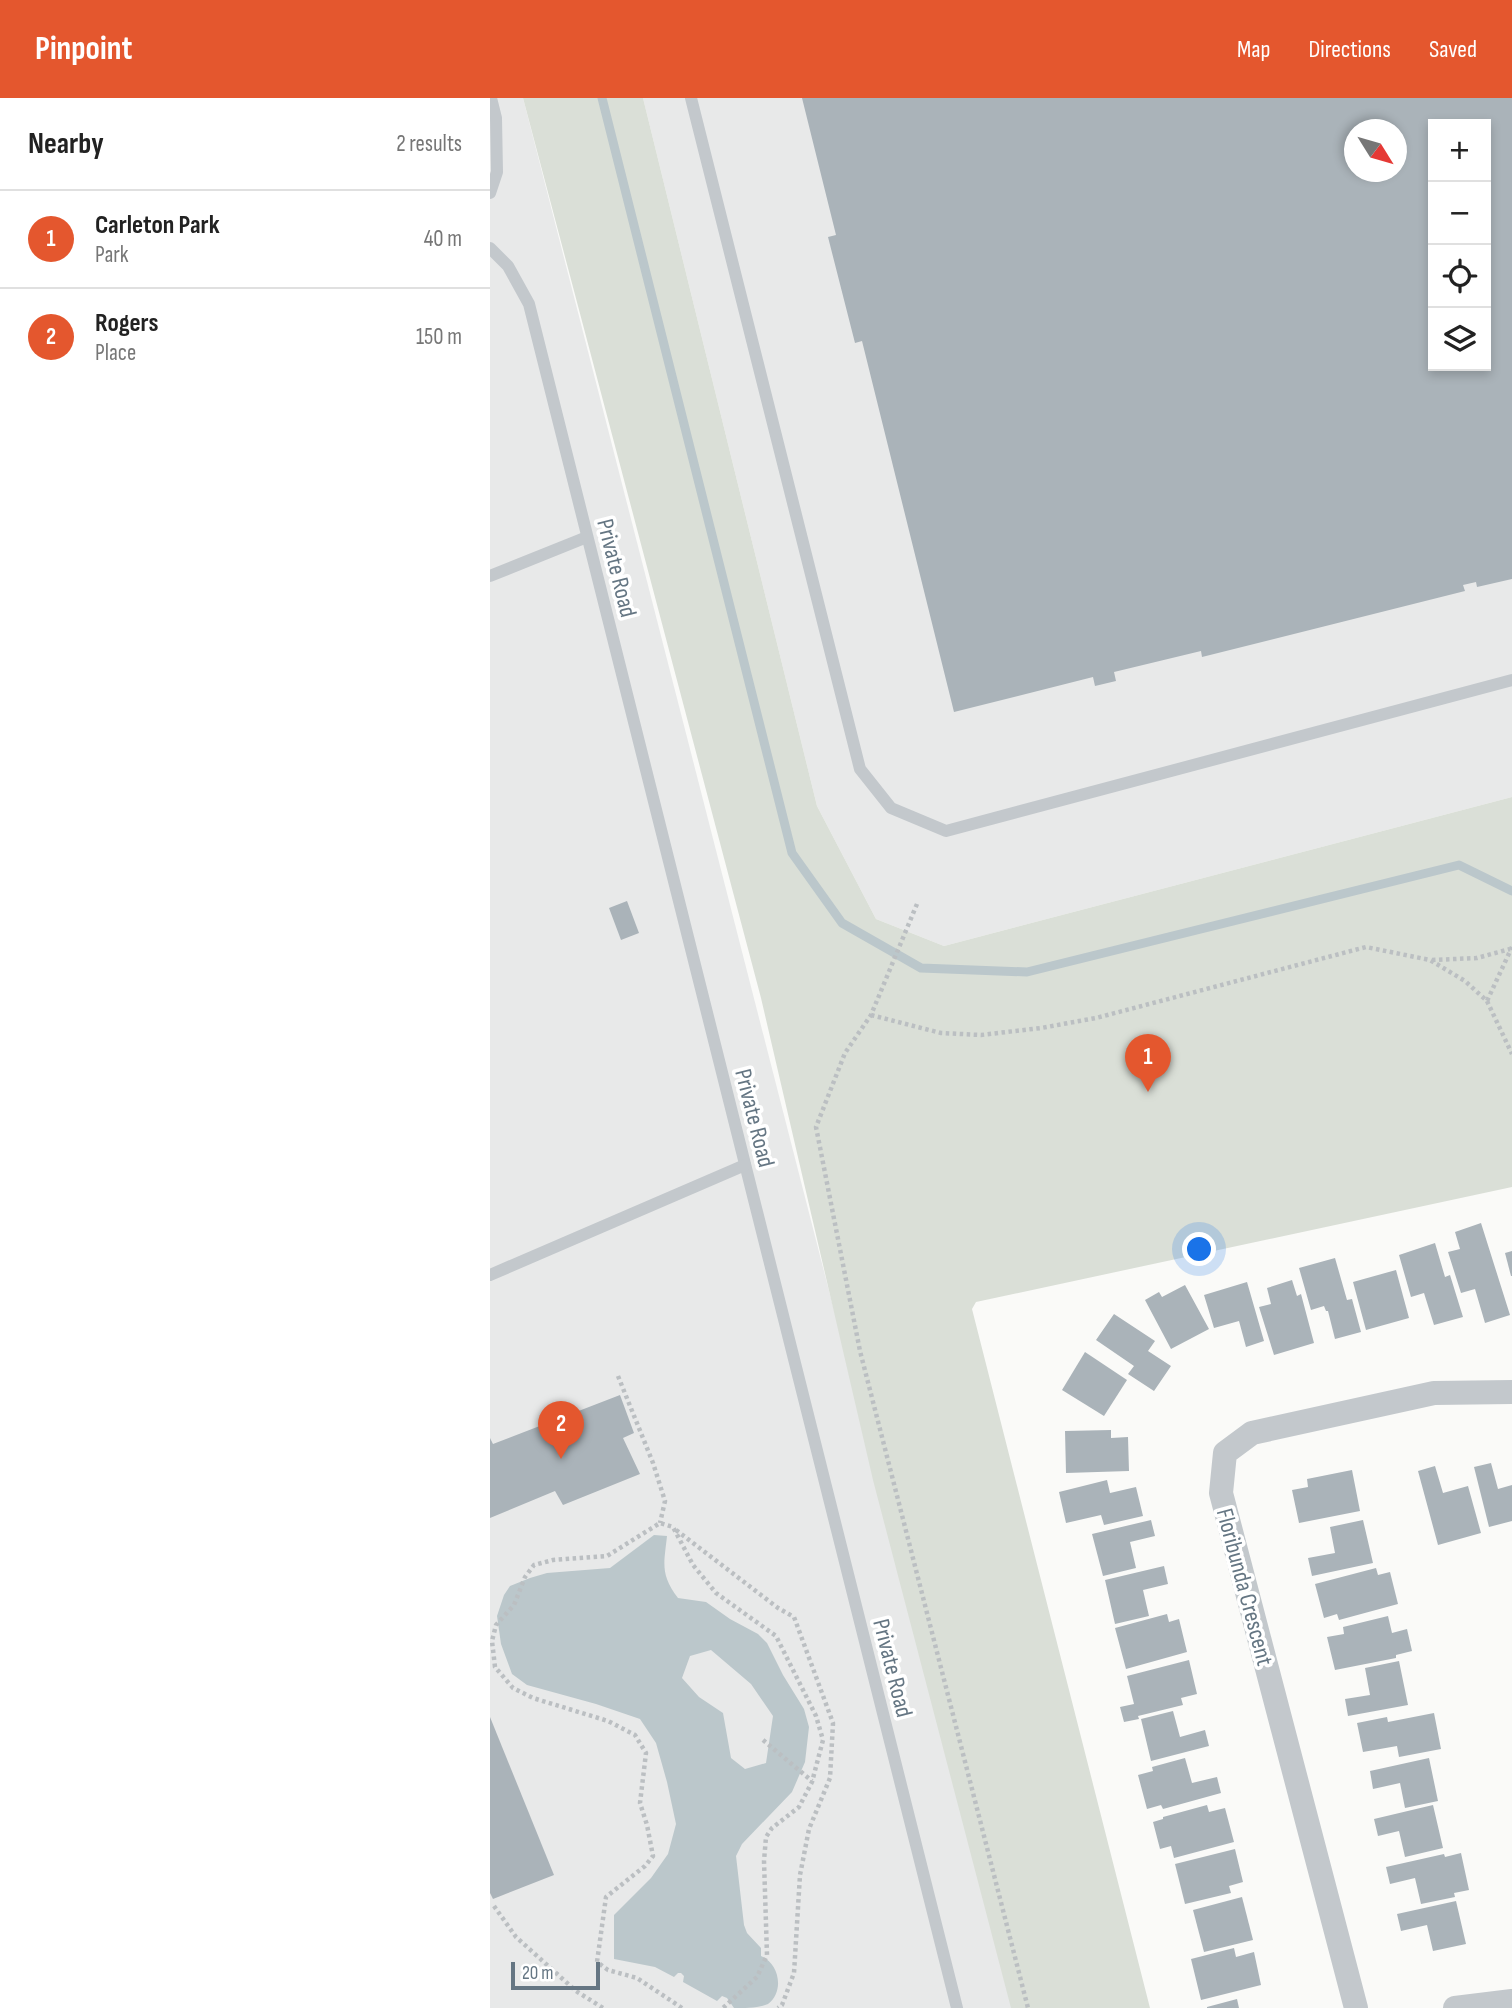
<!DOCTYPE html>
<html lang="en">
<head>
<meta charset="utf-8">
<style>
	body { margin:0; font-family:"Sofia Sans Condensed",sans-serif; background:#f2f2f2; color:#222 }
	.controls { position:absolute; right:21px; top:21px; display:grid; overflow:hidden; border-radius:0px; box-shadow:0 4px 10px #0003 }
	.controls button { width:63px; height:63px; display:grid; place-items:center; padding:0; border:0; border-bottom:2px solid #e0e0e0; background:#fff; color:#222; font:35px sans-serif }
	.compass { position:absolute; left:854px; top:21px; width:63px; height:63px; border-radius:50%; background:#fff; box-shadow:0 4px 10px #0003; rotate:127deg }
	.scale { position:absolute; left:21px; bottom:18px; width:89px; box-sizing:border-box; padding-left:7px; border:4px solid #657683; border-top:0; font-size:19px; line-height:24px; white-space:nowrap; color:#657683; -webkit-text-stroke:5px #fff; paint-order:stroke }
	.you { position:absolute; left:710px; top:1152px; width:24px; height:24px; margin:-18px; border:5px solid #fff; border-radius:50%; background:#1a73e8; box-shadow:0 0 0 10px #1a73e833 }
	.badge { display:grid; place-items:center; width:46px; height:46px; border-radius:50%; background:#e4572e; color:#fff; font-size:23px; font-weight:700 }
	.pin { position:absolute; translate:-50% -58px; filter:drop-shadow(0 2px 4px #0008) }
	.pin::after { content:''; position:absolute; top:37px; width:24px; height:21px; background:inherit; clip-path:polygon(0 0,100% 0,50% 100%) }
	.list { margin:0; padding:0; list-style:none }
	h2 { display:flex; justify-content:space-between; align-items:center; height:91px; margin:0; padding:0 28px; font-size:30px }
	h2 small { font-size:23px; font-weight:400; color:#767676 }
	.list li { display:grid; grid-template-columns:46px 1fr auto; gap:21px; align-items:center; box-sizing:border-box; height:98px; padding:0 28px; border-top:2px solid #e0e0e0 }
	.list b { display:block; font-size:26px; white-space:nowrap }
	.list p { margin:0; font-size:23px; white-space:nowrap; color:#767676 }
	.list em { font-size:23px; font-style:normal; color:#767676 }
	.icon { flex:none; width:38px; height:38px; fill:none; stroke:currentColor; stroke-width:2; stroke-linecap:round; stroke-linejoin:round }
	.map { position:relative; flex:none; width:1022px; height:1910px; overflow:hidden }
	header { display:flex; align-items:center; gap:42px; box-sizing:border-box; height:98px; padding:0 35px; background:#e4572e; color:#fff }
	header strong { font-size:33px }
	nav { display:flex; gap:38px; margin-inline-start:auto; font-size:24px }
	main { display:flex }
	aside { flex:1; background:#fff }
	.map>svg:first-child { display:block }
	.built { fill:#e8e9e9; fill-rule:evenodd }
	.green { fill:#dadfd7 }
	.water { fill:#bbc7cb; fill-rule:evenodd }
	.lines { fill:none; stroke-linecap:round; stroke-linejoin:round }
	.stream { stroke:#bbc7cb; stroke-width:9 }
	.building { fill:#aab3b9; fill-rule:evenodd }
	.path { stroke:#bbbfc2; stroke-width:4.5; stroke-dasharray:3.5 3.5; stroke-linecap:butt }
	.lane { stroke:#c3c8cc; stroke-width:12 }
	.street { stroke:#c3c8cc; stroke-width:24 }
	.labels { text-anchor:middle; stroke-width:7; stroke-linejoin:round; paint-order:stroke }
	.street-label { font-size:24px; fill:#657683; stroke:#fff }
</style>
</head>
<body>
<header>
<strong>Pinpoint</strong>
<nav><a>Map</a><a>Directions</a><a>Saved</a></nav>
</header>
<main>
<aside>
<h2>Nearby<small>2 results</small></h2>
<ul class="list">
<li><span class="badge">1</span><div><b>Carleton Park</b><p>Park</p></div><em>40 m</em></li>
<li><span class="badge">2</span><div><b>Rogers</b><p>Place</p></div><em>150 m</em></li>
</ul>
</aside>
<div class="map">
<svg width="1022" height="1910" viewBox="0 0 1022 1910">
	<rect width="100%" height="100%" fill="#fafaf8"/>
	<!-- built -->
	<g class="built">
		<polygon points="0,0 33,0 523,1910 0,1910"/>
		<path d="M153 0H1022V699L454 848 386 821 327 708ZM943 26H996V268H943ZM864 32H906V74H864Z"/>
	</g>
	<!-- green -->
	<polygon class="green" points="33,0 153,0 327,708 386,821 454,848 1022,699 1022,1089 486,1204 482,1211 660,1910 521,1910 383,1382 271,900"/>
	<!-- water -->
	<path class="water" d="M164 1437 177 1438C174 1466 170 1476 188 1500L216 1504 240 1521 268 1536 277 1545 293 1577 314 1611 319 1629 315 1664 302 1694 252 1746 246 1758 254 1827 257 1835 271 1850V1858C289 1865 295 1893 278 1906 269 1910 255 1910 244 1910L237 1900 232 1898 227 1903 193 1884 194 1878 191 1875H188L184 1879 165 1869 124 1861V1817L161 1780 178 1756 186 1726 177 1684 166 1645 150 1621 106 1606 37 1587 22 1576 11 1546 7 1518 14 1497 20 1488 40 1480 57 1475 120 1470ZM221 1552 261 1586 283 1618 276 1665 255 1671 241 1660 233 1615 209 1599 192 1580 200 1558Z"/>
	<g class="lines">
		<!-- stream -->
		<polyline class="stream" points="112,0 302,755 352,825 431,870 537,874 969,767 1022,793"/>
	</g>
	<!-- building -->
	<g class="building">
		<path d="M312 0H1022V481L987 489 986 484 973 487 975 493 712 559 711 553 624 574 626 583 605 588 603 579 464 614 372 243 365 245 338 139 346 137ZM943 26H996V268H943ZM864 32H906V74H864Z"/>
		<polygon points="137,803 149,835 131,842 119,810"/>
		<polygon points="991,1125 1020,1217 995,1225 985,1191 971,1195 958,1154 970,1151 965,1134"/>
		<polygon points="945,1145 955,1179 960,1177 973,1219 944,1227 934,1195 921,1199 909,1157"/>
		<polygon points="1022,1153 1022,1178 1021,1178 1015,1155"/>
		<polygon points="845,1160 857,1202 862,1201 871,1234 845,1241 838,1213 836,1213 834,1208 821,1212 809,1170"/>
		<polygon points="906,1172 919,1220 876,1232 863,1184"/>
		<polygon points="802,1182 807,1198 811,1196 824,1245 784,1257 769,1209 781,1206 777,1190"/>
		<polygon points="757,1184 774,1243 756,1249 749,1223 724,1230 714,1197"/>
		<polygon points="695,1187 719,1231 681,1251 655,1202 669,1194 672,1199"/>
		<polygon points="624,1216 665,1243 658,1253 681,1268 664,1293 638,1276 644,1268 606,1242"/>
		<polygon points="595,1254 637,1282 614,1318 572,1292"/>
		<polygon points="130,1297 144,1335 133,1340 150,1376 73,1407 65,1393 0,1420 0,1340 3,1346"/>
		<polygon points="621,1332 621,1340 638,1339 639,1373 576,1375 575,1333"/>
		<polygon points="1001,1365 1008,1391 1022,1387 1022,1423 999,1429 984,1369"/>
		<polygon points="945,1368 953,1395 978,1388 991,1435 948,1447 928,1373"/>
		<polygon points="862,1372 870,1413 809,1425 802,1392 818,1389 817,1381"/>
		<polygon points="617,1382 620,1395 646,1389 653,1418 614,1427 611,1417 576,1425 569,1394"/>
		<polygon points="661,1422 665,1438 640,1444 646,1470 613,1478 602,1436"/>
		<polygon points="873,1422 883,1465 822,1478 818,1460 845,1455 840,1429"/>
		<polygon points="674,1468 678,1486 653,1492 659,1518 625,1526 615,1482"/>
		<polygon points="886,1470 888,1477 900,1474 908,1506 849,1522 847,1516 834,1520 825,1486"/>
		<polygon points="677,1516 679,1524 689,1521 697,1554 636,1571 625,1530"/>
		<polygon points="898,1518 902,1535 917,1531 922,1553 906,1557 906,1560 845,1572 837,1539 854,1536 853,1529"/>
		<polygon points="699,1562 707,1596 691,1600 693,1607 648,1618 649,1621 634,1624 630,1609 644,1606 637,1578"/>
		<polygon points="909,1563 918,1607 858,1618 855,1601 880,1597 875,1570"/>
		<polygon points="683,1613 690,1639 715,1632 719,1648 661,1663 651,1621"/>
		<polygon points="944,1615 951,1651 909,1659 907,1648 873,1654 867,1625 897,1619 898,1624"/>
		<polygon points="0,1619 64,1777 3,1801 0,1795"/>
		<polygon points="695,1660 702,1685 727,1679 731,1695 673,1711 671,1707 657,1711 648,1677 663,1673 662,1669"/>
		<polygon points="939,1660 948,1703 915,1710 910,1685 883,1691 880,1673"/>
		<polygon points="717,1707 719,1714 735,1710 744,1744 684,1760 681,1748 670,1751 663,1724 673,1721 673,1719"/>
		<polygon points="943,1707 953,1750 915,1759 909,1733 888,1738 884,1721"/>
		<polygon points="745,1751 753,1784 739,1788 741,1795 695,1806 685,1766"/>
		<polygon points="971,1755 979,1792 964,1795 965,1799 931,1806 925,1780 900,1786 896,1769 954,1756 955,1759"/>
		<polygon points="752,1799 763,1842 714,1854 703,1812"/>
		<polygon points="966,1803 976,1846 943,1853 937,1827 911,1833 907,1816"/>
		<polygon points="744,1850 746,1859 764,1854 771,1887 711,1902 701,1861"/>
		<polygon points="747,1901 749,1910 717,1910 717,1909"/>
	</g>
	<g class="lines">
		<!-- path -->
		<g class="path">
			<polyline points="427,806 381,917 355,955 326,1029 370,1253 538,1910"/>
			<polyline points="942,862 987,860 1020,851"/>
			<polyline points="997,903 1022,956"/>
			<polyline points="381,917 451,935 491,937 551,930 606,920 876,849 940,862 975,883 997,903 1022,849"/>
			<polyline points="128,1278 163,1365 175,1403 170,1425"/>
			<polyline points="186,1432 288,1510 304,1519 343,1625 340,1680 319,1731 310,1777 304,1875 292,1907 288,1910"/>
			<polyline points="273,1642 322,1683"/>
			<polyline points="4,1808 26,1839 86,1893 113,1910"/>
			<polyline points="192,1910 147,1880 118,1872 107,1864 116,1799 155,1768 163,1758 157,1727 150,1705 156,1655 145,1637 118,1623 43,1600 23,1590 5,1569 2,1543 6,1527 24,1507 35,1479 44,1467 63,1462 117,1458 170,1425 183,1429 203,1467 226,1495 286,1538 326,1618 333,1642 322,1684 309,1709 282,1730 276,1739 274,1763 277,1857 267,1879 233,1910"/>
		</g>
		<!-- lane -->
		<g class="lane">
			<polyline points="201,0 370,671 401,710 456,733 1022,582"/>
			<polyline points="0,95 7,74 6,20 1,0"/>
			<polyline points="0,150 18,168 39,206 467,1910"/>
			<polyline points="0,478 97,439"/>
			<polyline points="0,1177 255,1067"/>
		</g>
		<!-- street -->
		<g class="street">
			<polyline points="866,1910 731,1395 735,1355 762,1335 944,1295 1022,1294"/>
			<polyline points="965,1910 1022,1903"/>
		</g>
	</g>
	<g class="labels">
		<!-- street labels -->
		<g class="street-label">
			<text transform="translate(127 470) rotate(76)" y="8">Private Road</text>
			<text transform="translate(265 1020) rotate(76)" y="8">Private Road</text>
			<text transform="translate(755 1489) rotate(75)" y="8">Floribunda Crescent</text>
			<text transform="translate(403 1570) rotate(76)" y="8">Private Road</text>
		</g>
	</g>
</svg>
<div class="controls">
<button>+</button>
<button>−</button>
<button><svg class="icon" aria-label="locate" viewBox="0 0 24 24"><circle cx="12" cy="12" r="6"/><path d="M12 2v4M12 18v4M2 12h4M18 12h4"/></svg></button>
<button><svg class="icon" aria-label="layers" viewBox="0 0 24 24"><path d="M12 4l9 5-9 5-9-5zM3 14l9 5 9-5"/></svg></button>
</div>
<svg class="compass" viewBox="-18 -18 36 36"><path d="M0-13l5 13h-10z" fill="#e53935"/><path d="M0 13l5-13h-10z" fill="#767676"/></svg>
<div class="scale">20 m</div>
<div class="you"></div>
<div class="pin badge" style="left:658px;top:994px">1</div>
<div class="pin badge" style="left:71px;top:1361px">2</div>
</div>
</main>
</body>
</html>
